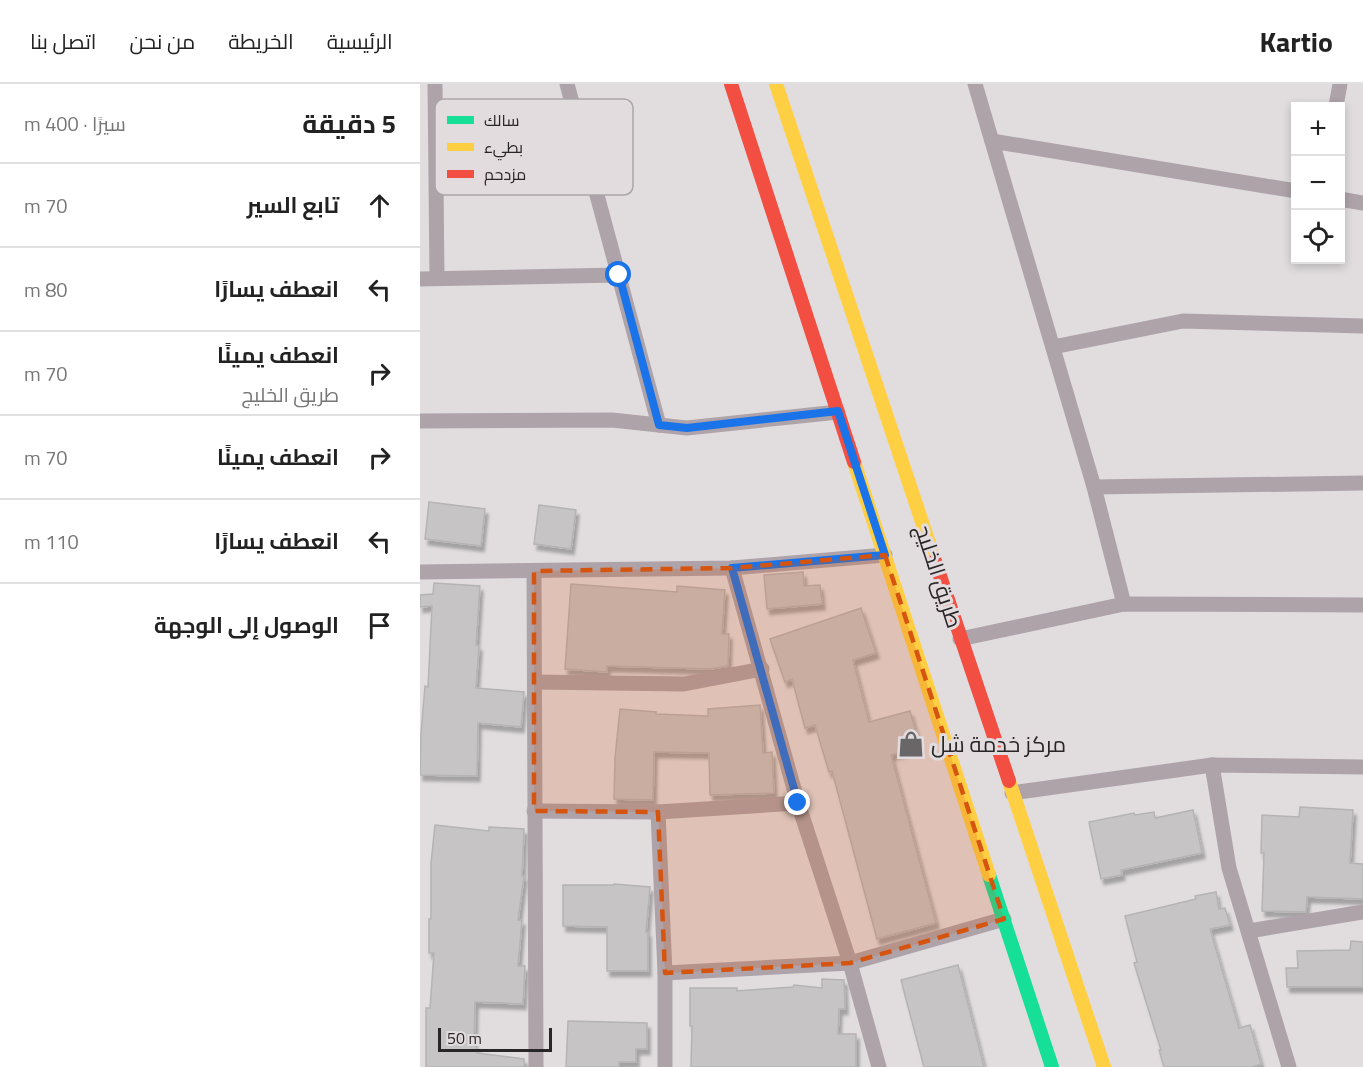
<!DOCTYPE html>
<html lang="ar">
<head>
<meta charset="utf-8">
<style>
	body { margin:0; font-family:"Titillium Web",Cairo,sans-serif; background:#f2f2f2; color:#222; direction:rtl }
	.controls { position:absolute; right:18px; top:18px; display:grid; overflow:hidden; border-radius:0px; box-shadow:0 3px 9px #0003 }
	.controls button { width:54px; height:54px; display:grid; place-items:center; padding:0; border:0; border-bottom:2px solid #e0e0e0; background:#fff; color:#222; font:30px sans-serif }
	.scale { position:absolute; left:18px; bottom:15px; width:114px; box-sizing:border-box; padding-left:6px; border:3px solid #282627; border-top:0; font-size:16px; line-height:21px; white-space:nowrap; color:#282627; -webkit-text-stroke:4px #e2dcdf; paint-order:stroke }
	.stop { position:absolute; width:18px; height:18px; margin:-14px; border:4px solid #1a73e8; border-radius:50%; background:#fff }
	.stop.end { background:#1a73e8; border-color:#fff; box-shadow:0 2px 6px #0008 }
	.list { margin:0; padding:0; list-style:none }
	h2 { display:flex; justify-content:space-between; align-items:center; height:78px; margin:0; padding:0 24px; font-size:26px }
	h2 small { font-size:20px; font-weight:400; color:#767676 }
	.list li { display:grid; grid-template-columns:39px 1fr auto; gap:18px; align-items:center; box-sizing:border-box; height:84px; padding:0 24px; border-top:2px solid #e0e0e0 }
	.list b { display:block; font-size:22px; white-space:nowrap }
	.list p { margin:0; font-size:20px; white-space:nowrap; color:#767676 }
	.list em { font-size:20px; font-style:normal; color:#767676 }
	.icon { flex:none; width:33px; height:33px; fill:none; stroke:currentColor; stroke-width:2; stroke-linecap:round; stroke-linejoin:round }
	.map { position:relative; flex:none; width:943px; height:983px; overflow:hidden; direction:ltr }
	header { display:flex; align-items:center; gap:36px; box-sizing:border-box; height:84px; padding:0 30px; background:#fff; border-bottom:2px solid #e0e0e0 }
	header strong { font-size:28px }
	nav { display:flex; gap:33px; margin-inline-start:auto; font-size:21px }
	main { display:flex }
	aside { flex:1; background:#fff }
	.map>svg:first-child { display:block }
	.building { fill:#c7c4c6; stroke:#b5b3b4; stroke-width:1.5; filter:url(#shadow) }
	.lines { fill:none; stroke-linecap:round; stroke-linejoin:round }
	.street { stroke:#aea3a9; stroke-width:15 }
	.fast { stroke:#16e098; stroke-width:14 }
	.slow { stroke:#ffcf43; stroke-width:14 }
	.jam { stroke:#f24e42; stroke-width:14 }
	.route { stroke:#1a73e8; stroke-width:8 }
	.marked { fill:#d5540f; fill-opacity:0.2; stroke:#d5540f; stroke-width:4.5; stroke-dasharray:12 8; stroke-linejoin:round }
	.labels { text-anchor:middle; stroke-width:6; stroke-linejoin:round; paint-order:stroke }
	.street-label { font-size:22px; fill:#282627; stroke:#e2dcdf }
	.poi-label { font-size:22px; fill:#282627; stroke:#e2dcdf; text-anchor:start }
	.key { fill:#e2dcdf; stroke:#aaa5a8; stroke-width:1.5 }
	.key-label { font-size:16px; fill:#282627 }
</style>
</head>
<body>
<header>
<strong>Kartio</strong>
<nav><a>الرئيسية</a><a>الخريطة</a><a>من نحن</a><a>اتصل بنا</a></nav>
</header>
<main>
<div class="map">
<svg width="943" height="983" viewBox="0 0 943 983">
	<defs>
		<filter id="shadow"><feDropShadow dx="3" dy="5.5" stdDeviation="1.5" flood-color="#0004"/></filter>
	</defs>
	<rect width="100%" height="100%" fill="#e1dddf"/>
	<!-- building -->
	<g class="building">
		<polygon points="9,418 65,425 61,462 5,455"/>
		<polygon points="119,421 156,426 151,465 114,460"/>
		<polygon points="383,488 384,502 400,501 402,520 347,525 344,491"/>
		<polygon points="14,499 60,502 56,561 59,562 56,604 104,608 101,643 58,639 57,692 0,691 1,650 5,602 8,603 12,522 0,523 0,511 13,510"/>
		<polygon points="151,500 257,508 257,502 305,506 302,550 309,550 308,582 291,585 187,582 187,588 145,585"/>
		<polygon points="441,524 456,569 433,576 449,638 490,627 500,662 471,671 516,839 457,855 412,687 409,688 395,641 385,644 372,595 365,598 350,555"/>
		<polygon points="340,621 343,669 352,668 354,709 290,711 289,669 234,668 233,716 194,715 195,674 200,625 236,628 236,630 288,632 288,625"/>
		<polygon points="880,723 933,726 930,779 943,780 943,815 887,813 886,828 842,827 844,769 841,769 842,731 879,733"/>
		<polygon points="773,726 782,769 701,786 702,791 681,795 669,738 714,729 715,731 734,728 735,734"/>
		<polygon points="15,741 69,747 69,743 104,745 102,792 104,792 98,836 102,836 98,882 105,882 103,920 55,918 54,962 57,962 57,969 104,975 104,983 6,983 6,924 10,924 14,869 9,869 9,835 11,835 11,779"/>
		<polygon points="194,800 230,803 226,848 228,848 228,887 187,887 187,843 143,842 143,801 193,801"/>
		<polygon points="796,808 799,825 805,824 810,841 790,845 819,944 830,941 841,980 832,983 744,983 739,966 741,966 714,879 717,878 705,832 776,815 775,812"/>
		<polygon points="931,857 943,858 943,903 867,903 866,884 878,884 877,867 930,866"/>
		<polygon points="538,881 564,983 504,983 481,896"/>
		<polygon points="402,895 424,896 425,925 419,925 418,950 436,950 436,983 271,983 272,942 270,942 270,904 317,904 317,907 373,903 374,901 402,904"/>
		<polygon points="148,937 227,939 227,965 216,965 216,978 199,978 199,983 146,983"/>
	</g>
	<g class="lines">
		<!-- street -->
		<g class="street">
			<polyline points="15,0 17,194"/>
			<polyline points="147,0 239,341"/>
			<polyline points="555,0 674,403 704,520"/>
			<polyline points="916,22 920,0"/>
			<polyline points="572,57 876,107"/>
			<polyline points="920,115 943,119"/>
			<polyline points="0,195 199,191"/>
			<polyline points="633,263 763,237 943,242"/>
			<polyline points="0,337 192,336 267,344 418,328"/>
			<polyline points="674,403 943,399"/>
			<polyline points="312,484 378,719 430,879 459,983"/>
			<polyline points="114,487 116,983"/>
			<polyline points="0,488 312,484 465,471"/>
			<polyline points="540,555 704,520 943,521"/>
			<polyline points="115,598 264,600 342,585"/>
			<polyline points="792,681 809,784 869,983"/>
			<polyline points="592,709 792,681 943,683"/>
			<polyline points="114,727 238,728 378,719"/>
			<polyline points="238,728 245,889 245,983"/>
			<polyline points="829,847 943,828"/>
			<polyline points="245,889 430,879 584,835"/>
		</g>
		<!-- fast -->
		<polyline class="fast" points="569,791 632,983"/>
		<!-- slow -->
		<g class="slow">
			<polyline points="356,0 515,477"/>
			<polyline points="434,378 569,791"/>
			<polyline points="589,697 684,983"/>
		</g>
		<!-- jam -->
		<g class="jam">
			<polyline points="311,0 434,378"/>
			<polyline points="515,477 589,697"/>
		</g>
	</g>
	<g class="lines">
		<!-- route -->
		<polyline class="route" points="199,191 239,341 267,344 418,327 465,471 312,484 378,719"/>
	</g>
	<!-- marked area -->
	<path class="marked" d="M465 471 584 835 430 879 245 889 238 728 114 727V487L312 484Z"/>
	<!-- icons -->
	<defs>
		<g id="shop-bare" transform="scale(2.07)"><path d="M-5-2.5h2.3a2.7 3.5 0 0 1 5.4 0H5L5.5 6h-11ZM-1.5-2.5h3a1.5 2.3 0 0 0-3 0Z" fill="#696667" stroke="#e2dcdf" stroke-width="2.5" paint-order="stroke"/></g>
	</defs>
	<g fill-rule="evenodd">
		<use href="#shop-bare" x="491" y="660"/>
	</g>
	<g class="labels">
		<!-- street labels -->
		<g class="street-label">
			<text transform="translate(519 492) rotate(72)" y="8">طريق الخليج</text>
		</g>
		<!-- poi labels -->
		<g class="poi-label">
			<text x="511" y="668">مركز خدمة شل</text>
		</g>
	</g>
	<!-- legend -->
	<rect x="15" y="15" width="198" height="96" rx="9" class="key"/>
	<rect x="27" y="32" width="27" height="8" fill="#16e098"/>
	<rect x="27" y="59" width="27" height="8" fill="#ffcf43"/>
	<rect x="27" y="86" width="27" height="8" fill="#f24e42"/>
	<g class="key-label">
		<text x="64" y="42">سالك</text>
		<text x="64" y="69">بطيء</text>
		<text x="64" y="96">مزدحم</text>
	</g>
</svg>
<div class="controls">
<button>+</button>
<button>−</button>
<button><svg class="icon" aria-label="locate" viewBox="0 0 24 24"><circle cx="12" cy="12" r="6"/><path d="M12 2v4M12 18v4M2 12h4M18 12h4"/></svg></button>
</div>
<div class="scale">50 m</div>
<div class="stop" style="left:199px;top:191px"></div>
<div class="stop end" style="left:378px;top:719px"></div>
</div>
<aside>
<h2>5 دقيقة<small>سيرًا · 400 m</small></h2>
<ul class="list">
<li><svg class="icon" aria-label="ahead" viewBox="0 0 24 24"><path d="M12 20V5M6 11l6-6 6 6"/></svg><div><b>تابع السير</b></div><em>70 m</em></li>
<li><svg class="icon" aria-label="left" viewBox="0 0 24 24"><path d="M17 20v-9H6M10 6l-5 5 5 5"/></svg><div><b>انعطف يسارًا</b></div><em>80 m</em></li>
<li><svg class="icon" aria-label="right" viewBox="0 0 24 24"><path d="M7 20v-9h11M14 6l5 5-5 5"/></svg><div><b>انعطف يمينًا</b><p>طريق الخليج</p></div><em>70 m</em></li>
<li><svg class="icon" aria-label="right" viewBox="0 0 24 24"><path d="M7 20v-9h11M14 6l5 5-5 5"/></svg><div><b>انعطف يمينًا</b></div><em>70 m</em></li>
<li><svg class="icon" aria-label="left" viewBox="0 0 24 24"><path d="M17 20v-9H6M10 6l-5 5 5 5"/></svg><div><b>انعطف يسارًا</b></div><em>110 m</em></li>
<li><svg class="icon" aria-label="arrive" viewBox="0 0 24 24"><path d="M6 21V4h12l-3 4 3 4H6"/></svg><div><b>الوصول إلى الوجهة</b></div></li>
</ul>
</aside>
</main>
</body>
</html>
